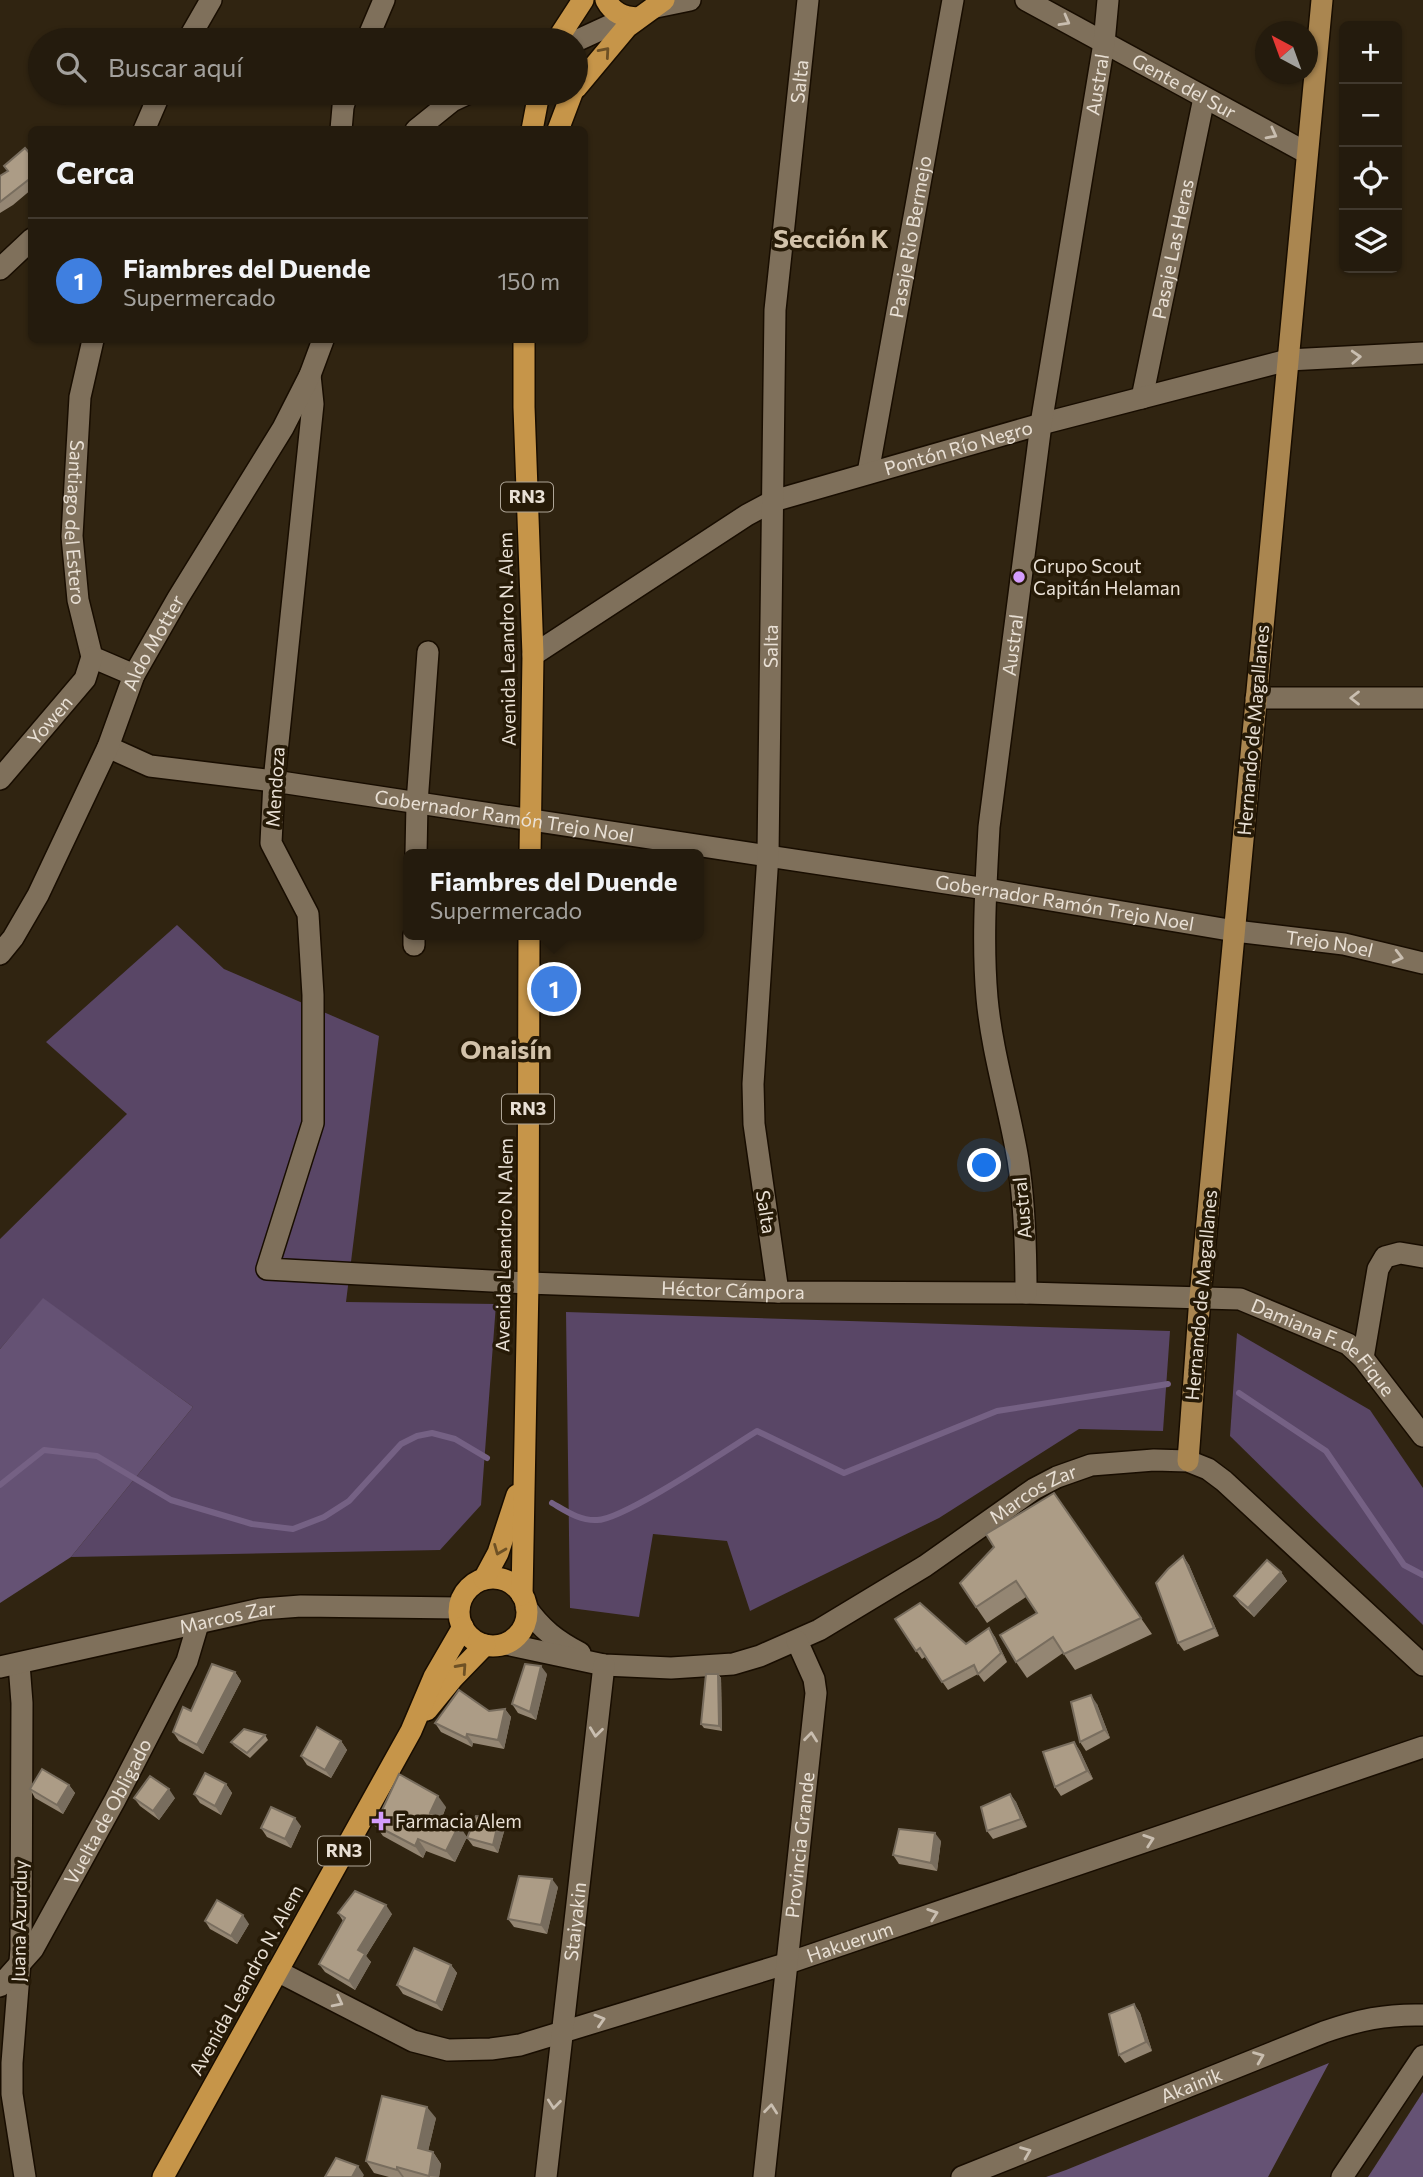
<!DOCTYPE html>
<html lang="es">
<head>
<meta charset="utf-8">
<style>
	body { margin:0; font-family:Commissioner,sans-serif; background:#30281b; color:#f1f3f6 }
	.controls { position:absolute; right:21px; top:21px; display:grid; overflow:hidden; border-radius:10px; box-shadow:0 2px 5px #0004 }
	.controls button { width:63px; height:63px; display:grid; place-items:center; padding:0; border:0; border-bottom:2px solid #41392e; background:#241b0d; color:#f1f3f6; font:35px sans-serif }
	.compass { position:absolute; left:1255px; top:21px; width:63px; height:63px; border-radius:50%; background:#241b0d; box-shadow:0 2px 5px #0004; rotate:319deg }
	.you { position:absolute; left:985px; top:1166px; width:24px; height:24px; margin:-18px; border:5px solid #fff; border-radius:50%; background:#1a73e8; box-shadow:0 0 0 10px #1a73e833 }
	.badge { display:grid; place-items:center; width:46px; height:46px; border-radius:50%; background:#2563eb; color:#fff; font-size:23px; font-weight:700 }
	.pin { position:absolute; translate:-50% -50%; border:4px solid #fff; box-shadow:0 2px 7px #0006 }
	.popup { position:absolute; left:403px; top:849px; width:301px; height:91px; box-sizing:border-box; display:grid; place-content:center; border-radius:10px; background:#241b0d; filter:drop-shadow(0 2px 5px #0005); font-size:23px; white-space:nowrap; color:#a3a19d }
	.popup b { font-size:26px; color:#f1f3f6 }
	.popup::after { content:''; position:absolute; left:50%; top:100%; margin-left:-14px; border:14px solid transparent; border-top-color:#241b0d }
	.list { margin:0; padding:0; list-style:none }
	h2 { display:flex; justify-content:space-between; align-items:center; height:91px; margin:0; padding:0 28px; font-size:30px }
	h2 small { font-size:23px; font-weight:400; color:#a3a19d }
	.list li { display:grid; grid-template-columns:46px 1fr auto; gap:21px; align-items:center; box-sizing:border-box; height:126px; padding:0 28px; border-top:2px solid #41392e }
	.list b { display:block; font-size:26px; white-space:nowrap }
	.list p { margin:0; font-size:23px; white-space:nowrap; color:#a3a19d }
	.list em { font-size:23px; font-style:normal; color:#a3a19d }
	.icon { flex:none; width:38px; height:38px; fill:none; stroke:currentColor; stroke-width:2; stroke-linecap:round; stroke-linejoin:round }
	.map { position:relative; flex:none; width:1423px; height:2177px; overflow:hidden }
	.search { position:absolute; background:#241b0d; box-shadow:0 2px 5px #0004; left:28px; top:28px; width:560px; height:77px; display:flex; align-items:center; gap:18px; box-sizing:border-box; padding:0 24px; border-radius:38px; color:#a3a19d; font-size:26px }
	.panel { position:absolute; background:#241b0d; box-shadow:0 2px 5px #0004; left:28px; top:126px; width:560px; height:217px; border-radius:10px }
	.map>svg:first-child { display:block }
	.green { fill:#594666 }
	.forest { fill:#655274 }
	.lines { fill:none; stroke-linecap:round; stroke-linejoin:round }
	.stream { stroke:#756184; stroke-width:6 }
	.minor-casing { stroke:#180d00; stroke-width:24 }
	.major-casing { stroke:#180d00; stroke-width:24 }
	.highway-casing { stroke:#180d00; stroke-width:24 }
	.minor { stroke:#7f705b; stroke-width:21 }
	.major { stroke:#aa8650; stroke-width:21 }
	.highway { stroke:#c69549; stroke-width:21 }
	.wall { fill:#948673 }
	.shaded-wall { fill:#786d5e }
	.building { fill:#ac9c86; stroke:#786d5e; stroke-width:2 }
	.oneway { stroke:#c9beb0 }
	.oneway2 { stroke:#6e5125 }
	.poi-dot { fill:#d49cfc; stroke:#261a07; stroke-width:2.5 }
	.labels { text-anchor:middle; stroke-width:7; stroke-linejoin:round; paint-order:stroke }
	.shield { fill:#261a07; stroke:#aea597; stroke-width:2 }
	.shield-label { font-size:18px; font-weight:bold; fill:#e9e0d5 }
	.street-label { font-size:19px; fill:#e9e0d5; stroke:#261a07 }
	.poi-label { font-size:19px; fill:#e9e0d5; stroke:#261a07; text-anchor:start }
	.district-label { font-size:26px; font-weight:bold; fill:#d3c3ab; stroke:#261a07 }
</style>
</head>
<body>
<div class="map">
<svg width="1423" height="2177" viewBox="0 0 1423 2177">
	<rect width="100%" height="100%" fill="#302411"/>
	<!-- green -->
	<g class="green">
		<polygon points="177,925 224,969 379,1036 346,1302 496,1304 481,1505 440,1550 71,1557 193,1407 43,1299 0,1349 0,1239 127,1114 46,1042"/>
		<polygon points="566,1312 1170,1331 1163,1431 1079,1429 939,1518 750,1611 727,1541 653,1534 639,1617 570,1608"/>
		<polygon points="1237,1333 1370,1410 1423,1488 1423,1625 1230,1436"/>
	</g>
	<!-- forest -->
	<g class="forest">
		<polygon points="43,1298 193,1407 71,1557 0,1603 0,1349"/>
		<polygon points="1329,2063 1268,2177 1046,2177 1066,2170"/>
		<polygon points="1423,2092 1423,2177 1368,2177"/>
	</g>
	<g class="lines">
		<!-- stream -->
		<g class="stream">
			<polyline points="1239,1393 1326,1451 1404,1565 1423,1575"/>
			<polyline points="0,1485 44,1450 97,1456 171,1500 252,1524 293,1529 324,1517 349,1501 401,1444 417,1436 432,1433 455,1439 487,1458"/>
			<path d="M552 1503C566 1511 580 1521 597 1520 623 1520 728 1449 757 1431L844 1473 997 1411 1168 1384"/>
		</g>
		<!-- minor casing -->
		<g class="minor-casing">
			<g id="minor">
				<path id="s1" d="M1026 0 1307 153"/>
				<polyline points="656,7 690,0"/>
				<polyline points="188,40 211,0"/>
				<polyline points="367,40 384,0"/>
				<polyline points="576,41 626,18"/>
				<polyline points="144,130 160,93"/>
				<polyline points="341,130 343,107 347,93"/>
				<polyline points="416,130 452,101 469,93"/>
				<polyline points="0,269 32,239"/>
				<path id="s2" d="M93 340 80 397 72 536 78 600 92 657 134 675"/>
				<path id="s3" d="M310 375 313 404 274 781 271 843 308 914 313 995V1123L267 1269 528 1283 778 1292 1026 1293 1240 1299 1348 1344 1363 1358 1423 1436"/>
				<path id="s4" d="M1142 398 1204 98"/>
				<path id="s5" d="M868 473 953 0"/>
				<path id="s6" d="M533 655 747 515 773 501 1041 424 1288 360 1423 353"/>
				<polyline points="1256,698 1423,698"/>
				<path id="s7" d="M108 747 150 766 274 781 986 889 1235 931 1344 944 1423 963"/>
				<path id="s8" d="M0 779 85 679 92 657"/>
				<polyline points="416,854 417,803 428,652"/>
				<polyline points="414,945 414,935"/>
				<path id="s9" d="M0 954 13 938 38 895 108 747 134 675 178 598 283 428 310 375 323 340"/>
				<path id="s10" d="M778 1292 754 1124 753 1084 768 855 775 310 808 0"/>
				<path id="s11" d="M1026 1293C1026 1249 1025 1205 1018 1160 1009 1106 992 1053 987 998 982 941 986 884 989 827L1041 424 1104 43 1108 0"/>
				<polyline points="1363,1358 1378,1269 1385,1257 1400,1253 1423,1257"/>
				<path d="M526 1607C541 1629 557 1641 580 1653"/>
				<path id="s12" d="M506 1644 604 1665 671 1668 733 1664 760 1656 819 1630 925 1566 1034 1489 1057 1477 1091 1465 1154 1460 1188 1461 1208 1469 1224 1481 1423 1665"/>
				<polyline points="19,1664 22,1703 21,1949 12,2063 12,2094 25,2177"/>
				<path id="s13" d="M0 1667 261 1609 301 1606 459 1608"/>
				<path id="s14" d="M277 1971 413 2041 448 2050 491 2049 520 2045 785 1964 1423 1747"/>
				<path id="s15" d="M0 1986 33 1949 115 1800 187 1661 198 1624"/>
				<path id="s16" d="M546 2177 604 1665"/>
				<path id="s17" d="M764 2177 816 1693 814 1679 797 1641"/>
				<path id="s18" d="M962 2177 1324 2032C1359 2020 1385 2014 1423 2015"/>
				<polyline points="1342,2177 1423,2056"/>
			</g>
		</g>
		<!-- major casing -->
		<g class="major-casing">
			<polyline id="major" points="1188,1461 1200,1297 1322,0"/>
		</g>
		<!-- highway casing -->
		<g class="highway-casing">
			<g id="highway">
				<path d="M606 0C613 13 623 17 637 18"/>
				<polyline points="557,40 583,0"/>
				<polyline points="576,88 627,27 664,0"/>
				<polyline points="532,130 539,93"/>
				<polyline points="558,130 572,93"/>
				<polyline points="524,340 524,407 533,655 530,854"/>
				<circle cx="493" cy="1612" r="34"/>
				<polyline points="484,1579 498,1553 517,1495"/>
				<polyline points="522,1595 528,1283 529,935"/>
				<polyline points="427,1710 453,1678 485,1645"/>
				<polyline points="163,2177 411,1731 434,1677 463,1627"/>
			</g>
		</g>
		<!-- minor -->
		<use href="#minor" class="minor"/>
		<!-- major -->
		<use href="#major" class="major"/>
		<!-- highway -->
		<use href="#highway" class="highway"/>
	</g>
	<!-- wall -->
	<g class="wall">
		<polygon points="32,156 32,189 13,205 0,213 0,176"/>
		<polygon points="1054,1493 1152,1634 1075,1670 1063,1653 1027,1678 1016,1662 1037,1613 1026,1597 987,1623 976,1607"/>
		<polygon points="1183,1556 1189,1565 1219,1636 1184,1651 1178,1643"/>
		<polygon points="1281,1572 1287,1581 1254,1617 1240,1604 1234,1596"/>
		<polygon points="895,1619 966,1644 989,1628 995,1637 1007,1662 984,1682 978,1674 948,1690 925,1657 922,1659"/>
		<polygon points="235,1672 241,1681 203,1754 179,1741 173,1732 191,1711"/>
		<polygon points="547,1674 536,1720 518,1713 512,1704"/>
		<polygon points="718,1674 721,1678 722,1731 704,1728 701,1724"/>
		<polygon points="1097,1704 1110,1738 1086,1751 1080,1742"/>
		<polygon points="505,1709 511,1717 504,1749 473,1743 472,1747 441,1732 435,1723 489,1711"/>
		<polygon points="265,1735 268,1740 250,1758 234,1746 231,1742"/>
		<polygon points="341,1741 347,1750 331,1778 307,1765 301,1756"/>
		<polygon points="1074,1742 1080,1751 1093,1779 1061,1796 1055,1787"/>
		<polygon points="226,1784 232,1793 221,1815 200,1803 194,1794"/>
		<polygon points="69,1785 75,1793 63,1814 35,1798 30,1789"/>
		<polygon points="1010,1794 1016,1802 1027,1827 993,1839 987,1831"/>
		<polygon points="134,1798 175,1798 159,1820 140,1806"/>
		<polygon points="446,1807 442,1818 467,1837 455,1862 426,1851 423,1858 383,1836 375,1825"/>
		<polygon points="499,1819 505,1828 498,1853 473,1846 467,1838"/>
		<polygon points="301,1826 291,1848 267,1837 261,1828"/>
		<polygon points="941,1841 937,1871 899,1864 893,1855"/>
		<polygon points="558,1887 547,1934 514,1927 508,1919"/>
		<polygon points="338,1913 392,1914 366,1956 371,1962 355,1990 325,1972 319,1964 343,1921"/>
		<polygon points="205,1921 249,1924 237,1944 210,1929"/>
		<polygon points="451,1965 457,1973 442,2011 403,1994 397,1985"/>
		<polygon points="1134,2004 1140,2013 1152,2051 1125,2063 1119,2055"/>
		<polygon points="436,2118 428,2151 433,2152 441,2164 439,2177 389,2177 374,2173 366,2161"/>
	</g>
	<!-- shaded-wall -->
	<g class="shaded-wall">
		<polygon points="1183,1556 1189,1565 1219,1636 1214,1628"/>
		<polygon points="1281,1572 1287,1581 1254,1617 1248,1608"/>
		<polygon points="989,1628 995,1637 1007,1662 1001,1653"/>
		<polygon points="541,1666 547,1674 536,1720 530,1712"/>
		<polygon points="235,1672 241,1681 203,1754 197,1745"/>
		<polygon points="718,1674 721,1678 722,1731 719,1726"/>
		<polygon points="1091,1695 1097,1704 1110,1738 1104,1730"/>
		<polygon points="505,1709 511,1717 504,1749 498,1740"/>
		<polygon points="467,1734 473,1743 472,1747 466,1738"/>
		<polygon points="341,1741 347,1750 331,1778 325,1770"/>
		<polygon points="1074,1742 1080,1751 1093,1779 1087,1771"/>
		<polygon points="226,1784 232,1793 221,1815 215,1806"/>
		<polygon points="69,1785 75,1793 63,1814 57,1805"/>
		<polygon points="169,1789 175,1798 159,1820 153,1811"/>
		<polygon points="1010,1794 1016,1802 1027,1827 1021,1819"/>
		<polygon points="438,1796 446,1807 439,1824 430,1813"/>
		<polygon points="295,1818 301,1826 291,1848 285,1839"/>
		<polygon points="499,1819 505,1828 498,1853 493,1845"/>
		<polygon points="459,1825 467,1837 455,1862 446,1851"/>
		<polygon points="935,1833 941,1841 937,1871 931,1863"/>
		<polygon points="418,1839 426,1851 423,1858 415,1846"/>
		<polygon points="552,1879 558,1887 547,1934 541,1925"/>
		<polygon points="386,1905 392,1914 366,1956 371,1962 355,1990 349,1981 358,1950"/>
		<polygon points="243,1915 249,1924 237,1944 231,1936"/>
		<polygon points="451,1965 457,1973 442,2011 436,2003"/>
		<polygon points="1134,2004 1140,2013 1152,2051 1146,2042"/>
		<polygon points="427,2107 436,2118 426,2160 418,2148"/>
		<polygon points="433,2152 441,2164 439,2177 429,2176"/>
		<polygon points="358,2166 364,2175 363,2177 352,2177"/>
		<polygon points="397,2167 404,2177 402,2177 397,2170"/>
	</g>
	<!-- building -->
	<g class="building">
		<polygon points="25,148 32,156 32,177 0,202 0,176 8,171 4,166"/>
		<polygon points="1054,1493 1141,1618 1064,1654 1053,1637 1016,1662 1000,1635 1037,1613 1016,1581 976,1607 960,1583 994,1547 986,1534"/>
		<polygon points="1183,1556 1214,1628 1178,1643 1156,1583 1168,1569"/>
		<polygon points="1267,1560 1281,1572 1248,1608 1234,1596"/>
		<polygon points="920,1603 966,1644 989,1628 1001,1653 978,1674 974,1665 942,1682 920,1648 916,1651 895,1619"/>
		<polygon points="212,1664 235,1672 197,1745 173,1732 183,1707 191,1711"/>
		<polygon points="525,1664 541,1666 530,1712 512,1704"/>
		<polygon points="706,1674 718,1674 719,1726 701,1724"/>
		<polygon points="459,1690 489,1711 505,1709 498,1740 467,1734 466,1738 435,1723"/>
		<polygon points="1091,1695 1104,1730 1080,1742 1071,1702"/>
		<polygon points="317,1727 341,1741 325,1770 301,1756"/>
		<polygon points="244,1729 265,1735 247,1753 231,1742"/>
		<polygon points="1074,1742 1087,1771 1055,1787 1043,1752"/>
		<polygon points="42,1769 69,1785 57,1805 30,1789"/>
		<polygon points="205,1773 226,1784 215,1806 194,1794"/>
		<polygon points="399,1774 438,1796 430,1813 459,1825 446,1851 418,1839 415,1846 375,1825"/>
		<polygon points="150,1776 169,1789 153,1811 134,1798"/>
		<polygon points="1010,1794 1021,1819 987,1831 981,1807"/>
		<polygon points="271,1807 295,1818 285,1839 261,1828"/>
		<polygon points="476,1816 499,1819 493,1845 467,1838"/>
		<polygon points="899,1829 935,1833 931,1863 893,1855"/>
		<polygon points="519,1876 552,1879 541,1925 508,1919"/>
		<polygon points="355,1891 386,1905 358,1950 365,1954 349,1981 319,1964 345,1918 338,1913"/>
		<polygon points="217,1900 243,1915 231,1936 205,1921"/>
		<polygon points="414,1948 451,1965 436,2003 397,1985"/>
		<polygon points="1134,2004 1146,2042 1119,2055 1109,2014"/>
		<polygon points="382,2096 427,2107 418,2148 433,2152 429,2176 397,2167 397,2170 366,2161"/>
		<polygon points="336,2158 358,2166 352,2177 325,2177"/>
	</g>
	<!-- one-way arrows -->
	<defs><path id="oneway-chevron" d="M-2-3.5L2.5 0L-2 3.5" fill="none" stroke-width="1.6" stroke-linecap="round" stroke-linejoin="round" transform="scale(1.75)"/></defs>
	<g class="oneway">
		<use href="#oneway-chevron" transform="translate(1065 21) rotate(29)"/>
		<use href="#oneway-chevron" transform="translate(1272 134) rotate(28)"/>
		<use href="#oneway-chevron" transform="translate(1356 357) rotate(-3)"/>
		<use href="#oneway-chevron" transform="translate(1355 698) rotate(-180)"/>
		<use href="#oneway-chevron" transform="translate(1398 957) rotate(14)"/>
		<use href="#oneway-chevron" transform="translate(596 1732) rotate(97)"/>
		<use href="#oneway-chevron" transform="translate(811 1737) rotate(-84)"/>
		<use href="#oneway-chevron" transform="translate(1149 1840) rotate(-19)"/>
		<use href="#oneway-chevron" transform="translate(933 1914) rotate(-19)"/>
		<use href="#oneway-chevron" transform="translate(338 2002) rotate(27)"/>
		<use href="#oneway-chevron" transform="translate(600 2020) rotate(-17)"/>
		<use href="#oneway-chevron" transform="translate(1259 2057) rotate(-22)"/>
		<use href="#oneway-chevron" transform="translate(554 2104) rotate(96)"/>
		<use href="#oneway-chevron" transform="translate(771 2109) rotate(-84)"/>
		<use href="#oneway-chevron" transform="translate(1026 2152) rotate(-22)"/>
	</g>
	<g class="oneway2">
		<use href="#oneway-chevron" transform="translate(605 52) rotate(-49)"/>
		<use href="#oneway-chevron" transform="translate(499 1550) rotate(112)"/>
		<use href="#oneway-chevron" transform="translate(462 1668) rotate(-48)"/>
	</g>
	<!-- markers -->
	<g class="poi-dot">
		<circle cx="1019" cy="577" r="7"/>
		<path d="M377.5 1810.5h7v7h7v7h-7v7h-7v-7h-7v-7h7z"/>
	</g>
	<g class="labels">
		<!-- shield labels -->
		<g class="shield">
			<rect x="501" y="482.5" width="52" height="29" rx="5"/>
			<rect x="502" y="1094.5" width="52" height="29" rx="5"/>
			<rect x="318" y="1836.5" width="52" height="29" rx="5"/>
		</g>
		<g class="shield-label">
			<text x="527" y="503">RN3</text>
			<text x="528" y="1115">RN3</text>
			<text x="344" y="1857">RN3</text>
		</g>
		<!-- street labels -->
		<g class="street-label">
			<text dy="7" stroke="none"><textPath href="#s10" startOffset="1214">Salta</textPath></text>
			<text dy="7" stroke="none"><textPath href="#s11" startOffset="1220">Austral</textPath></text>
			<text dy="7" stroke="none"><textPath href="#s1" startOffset="180">Gente del Sur</textPath></text>
			<text dy="7" stroke="none"><textPath href="#s5" startOffset="240">Pasaje Rio Bermejo</textPath></text>
			<text dy="7" stroke="none"><textPath href="#s4" startOffset="152">Pasaje Las Heras</textPath></text>
			<text dy="7" stroke="none"><textPath href="#s6" startOffset="478">Pontón Río Negro</textPath></text>
			<text dy="7" stroke="none"><textPath href="#s2" startOffset="184">Santiago del Estero</textPath></text>
			<text transform="translate(507 639) rotate(-91)" y="7">Avenida Leandro N. Alem</text>
			<text dy="7" stroke="none"><textPath href="#s9" startOffset="348">Aldo Motter</textPath></text>
			<text dy="7" stroke="none"><textPath href="#s10" startOffset="648">Salta</textPath></text>
			<text dy="7" stroke="none"><textPath href="#s11" startOffset="653">Austral</textPath></text>
			<text dy="7" stroke="none"><textPath href="#s8" startOffset="77">Yowen</textPath></text>
			<text transform="translate(1253 730) rotate(-85)" y="7">Hernando de Magallanes</text>
			<text transform="translate(275 787) rotate(-86)" y="7">Mendoza</text>
			<text dy="7" stroke="none"><textPath href="#s7" startOffset="404">Gobernador Ramón Trejo Noel</textPath></text>
			<text dy="7" stroke="none"><textPath href="#s7" startOffset="971">Gobernador Ramón Trejo Noel</textPath></text>
			<text dy="7" stroke="none"><textPath href="#s7" startOffset="1239">Trejo Noel</textPath></text>
			<text transform="translate(1022 1208) rotate(-95)" y="7">Austral</text>
			<text transform="translate(766 1212) rotate(81)" y="7">Salta</text>
			<text transform="translate(504 1245) rotate(-89)" y="7">Avenida Leandro N. Alem</text>
			<text dy="7" stroke="none"><textPath href="#s3" startOffset="1379">Héctor Cámpora</textPath></text>
			<text transform="translate(1201 1295) rotate(-85)" y="7">Hernando de Magallanes</text>
			<text dy="7" stroke="none"><textPath href="#s3" startOffset="1984">Damiana F. de Fique</textPath></text>
			<text dy="7" stroke="none"><textPath href="#s12" startOffset="576">Marcos Zar</textPath></text>
			<text dy="7" stroke="none"><textPath href="#s13" startOffset="233">Marcos Zar</textPath></text>
			<text dy="7" stroke="none"><textPath href="#s15" startOffset="206">Vuelta de Obligado</textPath></text>
			<text dy="7" stroke="none"><textPath href="#s17" startOffset="334">Provincia Grande</textPath></text>
			<text transform="translate(19 1921) rotate(-89)" y="7">Juana Azurduy</text>
			<text dy="7" stroke="none"><textPath href="#s16" startOffset="257">Staiyakin</textPath></text>
			<text dy="7" stroke="none"><textPath href="#s14" startOffset="607">Hakuerum</textPath></text>
			<text transform="translate(246 1980) rotate(-61)" y="7">Avenida Leandro N. Alem</text>
			<text dy="7" stroke="none"><textPath href="#s18" startOffset="247">Akainik</textPath></text>
		</g>
		<!-- poi labels -->
		<g class="poi-label">
			<text x="1033" y="573">Grupo Scout<tspan x="1033" dy="22">Capitán Helaman</tspan></text>
			<text x="395" y="1828">Farmacia Alem</text>
		</g>
		<!-- district labels -->
		<g class="district-label">
			<text x="831" y="248">Sección K</text>
			<text x="506" y="1059">Onaisín</text>
		</g>
	</g>
</svg>
<div class="controls">
<button>+</button>
<button>−</button>
<button><svg class="icon" aria-label="locate" viewBox="0 0 24 24"><circle cx="12" cy="12" r="6"/><path d="M12 2v4M12 18v4M2 12h4M18 12h4"/></svg></button>
<button><svg class="icon" aria-label="layers" viewBox="0 0 24 24"><path d="M12 4l9 5-9 5-9-5zM3 14l9 5 9-5"/></svg></button>
</div>
<svg class="compass" viewBox="-18 -18 36 36"><path d="M0-13l5 13h-10z" fill="#e53935"/><path d="M0 13l5-13h-10z" fill="#a3a19d"/></svg>
<div class="you"></div>
<div class="pin badge" style="left:554px;top:989px;background:#3f7fe0">1</div>
<div class="popup"><b>Fiambres del Duende</b>Supermercado</div>
<div class="search"><svg class="icon" aria-label="search" viewBox="0 0 24 24"><circle cx="10" cy="10" r="6"/><path d="M15 15l6 6"/></svg>Buscar aquí</div>
<section class="panel">
<h2>Cerca<small></small></h2>
<ul class="list">
<li><span class="badge" style="background:#3f7fe0">1</span><div><b>Fiambres del Duende</b><p>Supermercado</p></div><em>150 m</em></li>
</ul>
</section>
</div>
</body>
</html>
